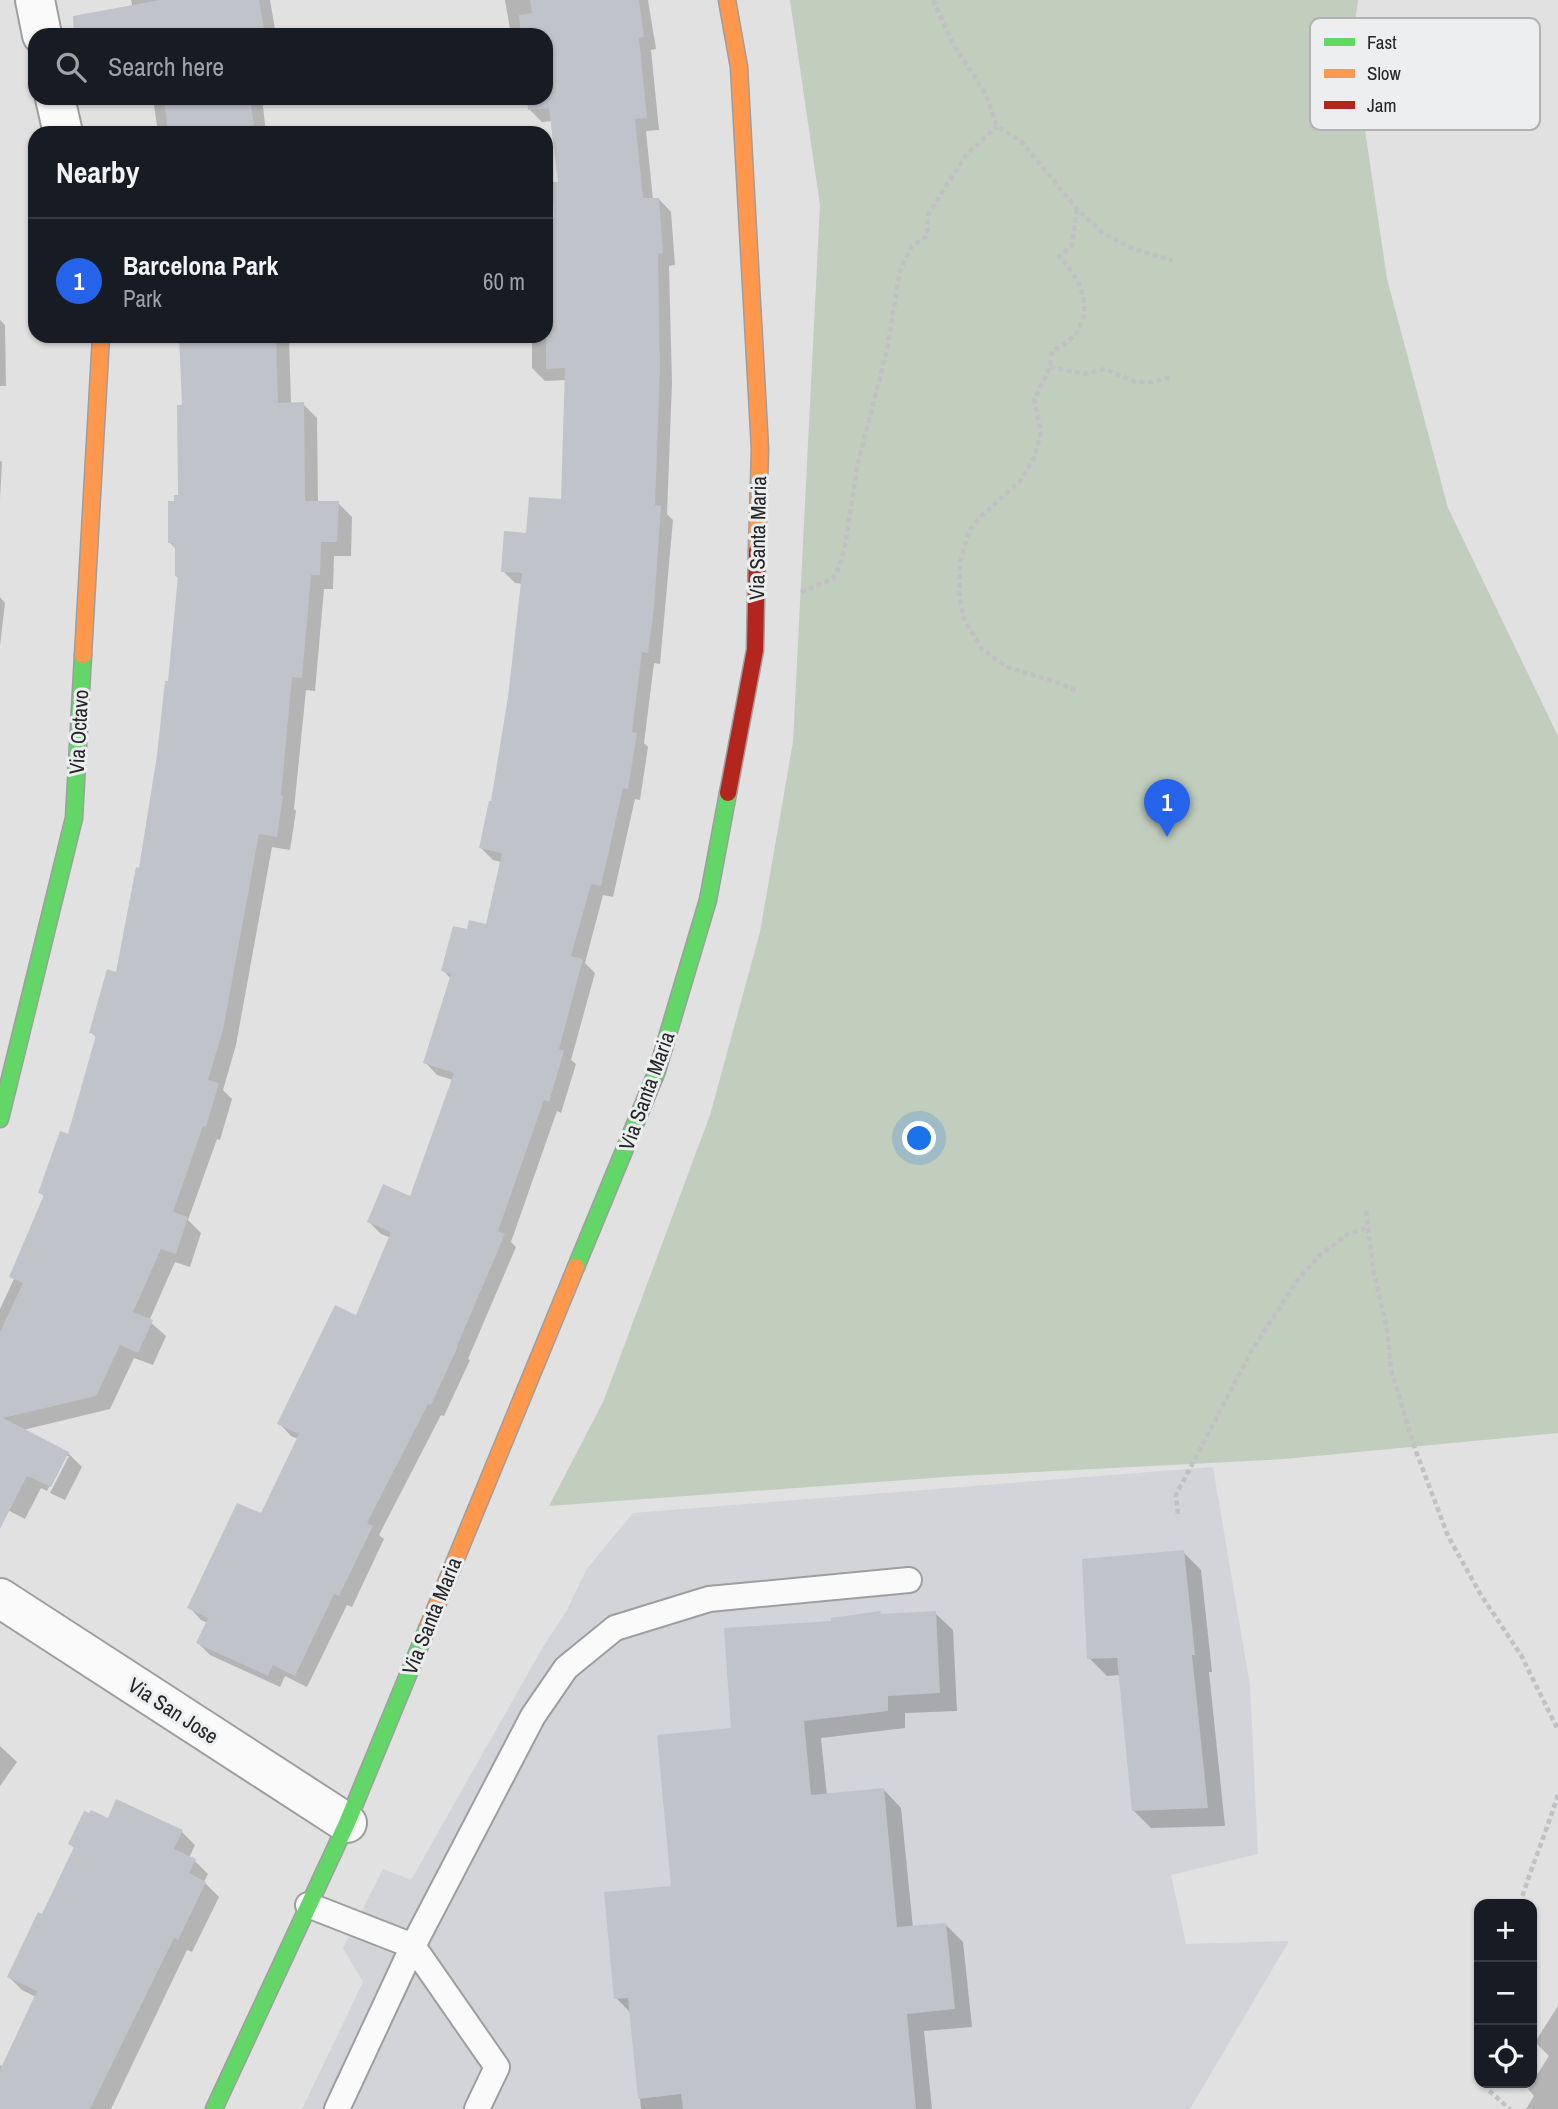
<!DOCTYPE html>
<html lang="en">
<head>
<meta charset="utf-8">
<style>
	body { margin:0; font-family:"Archivo Narrow",sans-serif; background:#20242c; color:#f1f3f6 }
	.controls { position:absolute; right:21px; bottom:21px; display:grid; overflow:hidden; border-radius:14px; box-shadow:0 2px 5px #0004 }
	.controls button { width:63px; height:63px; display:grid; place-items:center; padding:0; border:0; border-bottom:2px solid #363941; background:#171b24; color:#f1f3f6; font:35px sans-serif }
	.you { position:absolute; left:920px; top:1139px; width:24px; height:24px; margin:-18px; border:5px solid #fff; border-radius:50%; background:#1a73e8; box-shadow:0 0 0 10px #1a73e833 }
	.badge { display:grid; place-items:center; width:46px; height:46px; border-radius:50%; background:#2563eb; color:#fff; font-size:23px; font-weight:700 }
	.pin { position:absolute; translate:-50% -58px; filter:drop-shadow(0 2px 4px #0008) }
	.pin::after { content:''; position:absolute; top:37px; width:24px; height:21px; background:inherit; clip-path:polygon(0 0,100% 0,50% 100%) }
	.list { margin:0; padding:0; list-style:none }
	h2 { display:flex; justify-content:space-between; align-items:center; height:91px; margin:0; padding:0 28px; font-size:30px }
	h2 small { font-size:23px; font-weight:400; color:#9ea1a6 }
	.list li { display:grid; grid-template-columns:46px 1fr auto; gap:21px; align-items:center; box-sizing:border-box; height:126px; padding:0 28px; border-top:2px solid #363941 }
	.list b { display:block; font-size:26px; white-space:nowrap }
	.list p { margin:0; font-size:23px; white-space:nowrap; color:#9ea1a6 }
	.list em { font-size:23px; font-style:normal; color:#9ea1a6 }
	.icon { flex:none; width:38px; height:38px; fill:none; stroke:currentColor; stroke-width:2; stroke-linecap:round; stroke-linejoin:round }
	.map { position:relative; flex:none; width:1558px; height:2109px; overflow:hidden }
	.search { position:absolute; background:#171b24; box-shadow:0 2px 5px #0004; left:28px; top:28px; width:525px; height:77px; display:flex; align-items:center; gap:18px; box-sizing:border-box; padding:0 24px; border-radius:21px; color:#9ea1a6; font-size:26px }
	.panel { position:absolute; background:#171b24; box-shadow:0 2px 5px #0004; left:28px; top:126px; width:525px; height:217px; border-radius:21px }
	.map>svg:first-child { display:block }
	.built { fill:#d2d4d9 }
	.green { fill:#c1cdbd }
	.shadow { fill:#0003 }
	.building { fill:#c0c3c9 }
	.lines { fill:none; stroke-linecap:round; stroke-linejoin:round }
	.lane-casing { stroke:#9e9e9f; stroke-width:28 }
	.street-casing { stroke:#9e9e9f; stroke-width:42 }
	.fast-casing { stroke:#9e9e9f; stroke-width:19 }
	.slow-casing { stroke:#9e9e9f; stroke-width:19 }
	.jam-casing { stroke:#9e9e9f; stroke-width:19 }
	.path { stroke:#c0c1c2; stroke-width:4.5; stroke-dasharray:5 3.5; stroke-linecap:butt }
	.lane { stroke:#fafafb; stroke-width:24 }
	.street { stroke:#fafafb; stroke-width:38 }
	.fast { stroke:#63d668; stroke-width:16 }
	.slow { stroke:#ff974d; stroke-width:16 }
	.jam { stroke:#b3261e; stroke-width:16 }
	.labels { text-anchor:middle; stroke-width:6; stroke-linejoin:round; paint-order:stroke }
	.street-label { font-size:21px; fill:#242525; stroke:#edeef0 }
	.key { fill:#edeef0; stroke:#b1b2b3; stroke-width:2 }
	.key-label { font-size:19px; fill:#242525 }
</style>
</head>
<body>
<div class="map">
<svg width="1558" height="2109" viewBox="0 0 1558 2109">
	<rect width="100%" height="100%" fill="#e1e1e2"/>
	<!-- built -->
	<polygon class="built" points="1213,1467 1250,1686 1258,1854 1171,1875 1186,1944 1289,1941 1190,2109 302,2109 363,1982 343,1948 383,1869 411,1880 543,1647 566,1612 586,1570 633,1513"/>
	<!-- green -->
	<polygon class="green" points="790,0 1358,0 1352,42 1387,279 1448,508 1558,736 1558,1433 1284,1459 959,1476 549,1506 604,1400 710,1115 760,932 793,742 820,205"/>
	<!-- shadow -->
	<g class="shadow">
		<polygon points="131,0 270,0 276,35 138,35"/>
		<polygon points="505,0 648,0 656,49 651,50 659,130 646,131 653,200 659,199 671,212 675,265 669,266 672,383 667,514 673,520 660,664 654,663 644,743 648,747 640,800 635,799 613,897 603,895 585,963 595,973 571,1060 576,1064 561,1113 557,1111 511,1242 516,1247 468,1359 470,1360 444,1416 441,1415 379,1535 384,1539 352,1607 347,1605 307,1687 285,1676 280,1687 210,1655 198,1643 208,1623 201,1620 189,1607 261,1516 298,1439 291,1436 279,1423 357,1317 391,1238 381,1234 369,1222 411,1198 453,1080 437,1075 425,1062 451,979 443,970 468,931 487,926 501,862 493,860 481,848 492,804 510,697 523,584 515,583 503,571 528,535 563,501 566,380 545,381 532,368 532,336 546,336 546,219 556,219 560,184 553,121 542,122 530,110 529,98 546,98 546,35 511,35"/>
		<polygon points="153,98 262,98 266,133 158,133"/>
		<polygon points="0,320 5,325 6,386 0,386"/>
		<polygon points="181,336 289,336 291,404 303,404 317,418 318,503 338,503 352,517 351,556 334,556 333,589 324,589 315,691 306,690 294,809 296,811 290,850 272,847 236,1045 223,1090 232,1099 220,1140 217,1139 188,1220 201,1233 190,1267 175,1262 149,1321 166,1336 153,1365 134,1358 110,1409 23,1430 68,1453 82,1467 65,1500 50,1493 69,1456 65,1456 47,1491 41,1488 25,1519 0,1506 0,1309 14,1279 11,1277 45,1197 40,1192 69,1136 97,1038 91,1032 118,975 140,870 170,683 180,579 176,576 177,550 169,542 176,502 180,497 183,406"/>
		<polygon points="0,461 2,462 0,499"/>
		<polygon points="0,597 5,603 0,646"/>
		<polygon points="1183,1552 1201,1570 1212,1672 1209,1672 1225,1826 1151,1828 1133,1810 1120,1675 1107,1676 1089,1658"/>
		<polygon points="935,1613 953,1630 957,1711 905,1713 905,1728 821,1738 827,1796 884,1790 901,1808 913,1928 946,1925 963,1942 972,2027 924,2031 932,2109 641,2109 632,2014 616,1998 673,1887 733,1730 833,1623 882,1616"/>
		<polygon points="0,1746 17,1762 0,1786"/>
		<polygon points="109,1820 182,1832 195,1845 189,1858 195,1861 208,1874 204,1882 219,1897 192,1952 187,1950 111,2109 0,2109 0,2065 4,2067 36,1997 22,1990 9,1977 43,1917 75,1849 70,1844"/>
		<polygon points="1558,2006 1558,2109 1526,2109 1534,2096 1528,2089 1549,2056 1535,2042"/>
	</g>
	<!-- building -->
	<g class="building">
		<polygon points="160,0 259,0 265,35 74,35 73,16"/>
		<polygon points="530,0 639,0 644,37 639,38 647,118 635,119 643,198 659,198 663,253 658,254 660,370 655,505 661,506 654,608 648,653 642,652 632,732 637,733 628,789 623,788 601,886 591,884 571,956 583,959 559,1049 564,1051 549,1102 544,1100 498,1231 505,1234 457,1346 458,1346 431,1405 428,1404 367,1523 373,1526 339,1596 334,1594 295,1676 273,1665 268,1676 196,1643 208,1618 187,1608 237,1503 261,1513 299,1434 277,1424 335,1305 356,1315 391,1232 367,1222 383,1184 410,1196 454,1073 423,1063 451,974 441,971 453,926 467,929 469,920 486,924 502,853 479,848 489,801 491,801 508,697 522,573 501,572 504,531 526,533 529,497 561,499 565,368 546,369 546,217 554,217 552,182 558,182 549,108 528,110 527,98 546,98 546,35 521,35 519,15 532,13"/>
		<polygon points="164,98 250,98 255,133 168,133"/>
		<polygon points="179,336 276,336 278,403 304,402 305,501 339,501 337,542 321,542 320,575 311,575 302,678 292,677 281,795 283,796 277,837 259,834 223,1030 208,1080 219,1083 206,1127 203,1126 173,1212 188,1217 176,1254 161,1249 133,1312 153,1320 138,1353 120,1345 96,1396 3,1418 69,1452 51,1487 27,1476 0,1529 0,1332 23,1283 9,1277 44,1195 38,1193 60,1131 68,1134 96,1035 89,1033 107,969 116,972 136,867 139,868 157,755 165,681 168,681 178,576 175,576 175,547 173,547 173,543 168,543 168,501 174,501 174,495 178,495 177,405 182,405"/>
		<polygon points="1184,1550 1195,1655 1192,1655 1208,1808 1132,1811 1117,1658 1087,1659 1082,1559"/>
		<polygon points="880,1611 881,1614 936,1611 940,1693 888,1696 888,1711 804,1721 811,1795 884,1788 897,1927 946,1923 955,2009 907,2014 916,2109 683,2109 681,2094 638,2099 628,1998 614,1999 604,1892 671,1886 657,1735 731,1728 724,1628 831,1621 831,1618"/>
		<polygon points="116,1799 183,1830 174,1849 196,1859 189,1873 206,1882 178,1940 174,1938 90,2109 0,2109 0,2070 37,1991 7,1977 38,1912 42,1914 74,1847 68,1844 84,1811 89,1813 91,1810 108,1818"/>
	</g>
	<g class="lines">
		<!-- lane casing -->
		<g class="lane-casing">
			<g id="lane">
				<polyline points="308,1905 413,1946 533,1716 566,1668 615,1628 709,1599 909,1580"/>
				<polyline points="337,2109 413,1946 497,2067 477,2109"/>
			</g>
		</g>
		<!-- street casing -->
		<g class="street-casing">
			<g id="street">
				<polyline points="35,0 42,35"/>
				<polyline points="55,98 63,133"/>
				<polyline points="0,1598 347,1823"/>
			</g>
		</g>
		<!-- fast casing -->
		<g class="fast-casing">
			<g id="fast">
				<polyline points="0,1119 74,818 83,655"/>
				<polyline points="576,1267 657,1071 708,900 728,793"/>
				<polyline points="214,2109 347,1823 427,1629"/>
			</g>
		</g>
		<!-- slow casing -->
		<g class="slow-casing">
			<g id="slow">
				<polyline points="727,0 739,67 760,449 757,551"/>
				<polyline points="83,655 101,336"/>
				<polyline points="427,1629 576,1267"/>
			</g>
		</g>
		<!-- jam casing -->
		<g class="jam-casing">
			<polyline id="jam" points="728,793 755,650 757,551"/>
		</g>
		<!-- path -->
		<g class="path">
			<polyline points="933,0 953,44 986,94 997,126 1021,141 1077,209 1104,234 1134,249 1172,260"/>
			<path d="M1077 209 1072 245 1059 257C1090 288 1098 330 1052 351L1050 367 1034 400 1041 433 1034 458 1020 481 979 518 969 531 960 563 959 594 964 619 982 649 1007 667 1059 683 1079 692"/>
			<polyline points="1050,367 1085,374 1105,369 1135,382 1151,382 1172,377"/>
			<polyline points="801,592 833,579 840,565 845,546 857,467 887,350 900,270 912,246 927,236 928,215 948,183 967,154 997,126"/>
			<polyline points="1366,1211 1373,1269 1387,1329 1391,1370 1414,1446 1448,1536 1481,1595 1521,1655 1558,1730"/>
			<polyline points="1178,1514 1176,1495 1251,1352 1298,1279 1320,1255 1348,1234 1369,1227"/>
			<path d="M1520 1904C1531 1867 1547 1831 1558 1794"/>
			<polyline points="1488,2083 1488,2090 1510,2109"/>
		</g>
		<!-- lane -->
		<use href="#lane" class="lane"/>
		<!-- street -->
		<use href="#street" class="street"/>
		<!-- fast -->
		<use href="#fast" class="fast"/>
		<!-- slow -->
		<use href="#slow" class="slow"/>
		<!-- jam -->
		<use href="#jam" class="jam"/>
	</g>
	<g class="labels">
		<!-- street labels -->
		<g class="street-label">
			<text transform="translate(758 538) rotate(-89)" y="7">Via Santa Maria</text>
			<text transform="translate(79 732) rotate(-87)" y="7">Via Octavo</text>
			<text transform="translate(647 1091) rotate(-70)" y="7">Via Santa Maria</text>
			<text transform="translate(432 1616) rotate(-68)" y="7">Via Santa Maria</text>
			<text transform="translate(173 1711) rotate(33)" y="7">Via San Jose</text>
		</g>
	</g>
	<!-- legend -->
	<rect x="1310" y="18" width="230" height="112" rx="10" class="key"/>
	<rect x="1324" y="38" width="31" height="8" fill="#63d668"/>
	<rect x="1324" y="69" width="31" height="9" fill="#ff974d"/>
	<rect x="1324" y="101" width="31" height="8" fill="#b3261e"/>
	<g class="key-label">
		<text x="1367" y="49">Fast</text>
		<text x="1367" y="80">Slow</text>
		<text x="1367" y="112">Jam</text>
	</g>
</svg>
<div class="controls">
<button>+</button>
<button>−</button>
<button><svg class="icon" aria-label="locate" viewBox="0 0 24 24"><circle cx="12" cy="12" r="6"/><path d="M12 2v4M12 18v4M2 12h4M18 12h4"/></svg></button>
</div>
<div class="you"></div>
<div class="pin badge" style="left:1167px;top:837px">1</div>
<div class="search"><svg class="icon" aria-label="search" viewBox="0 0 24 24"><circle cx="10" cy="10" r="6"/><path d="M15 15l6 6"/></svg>Search here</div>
<section class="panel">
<h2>Nearby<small></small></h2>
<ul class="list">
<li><span class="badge">1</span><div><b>Barcelona Park</b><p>Park</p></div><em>60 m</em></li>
</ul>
</section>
</div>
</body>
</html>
